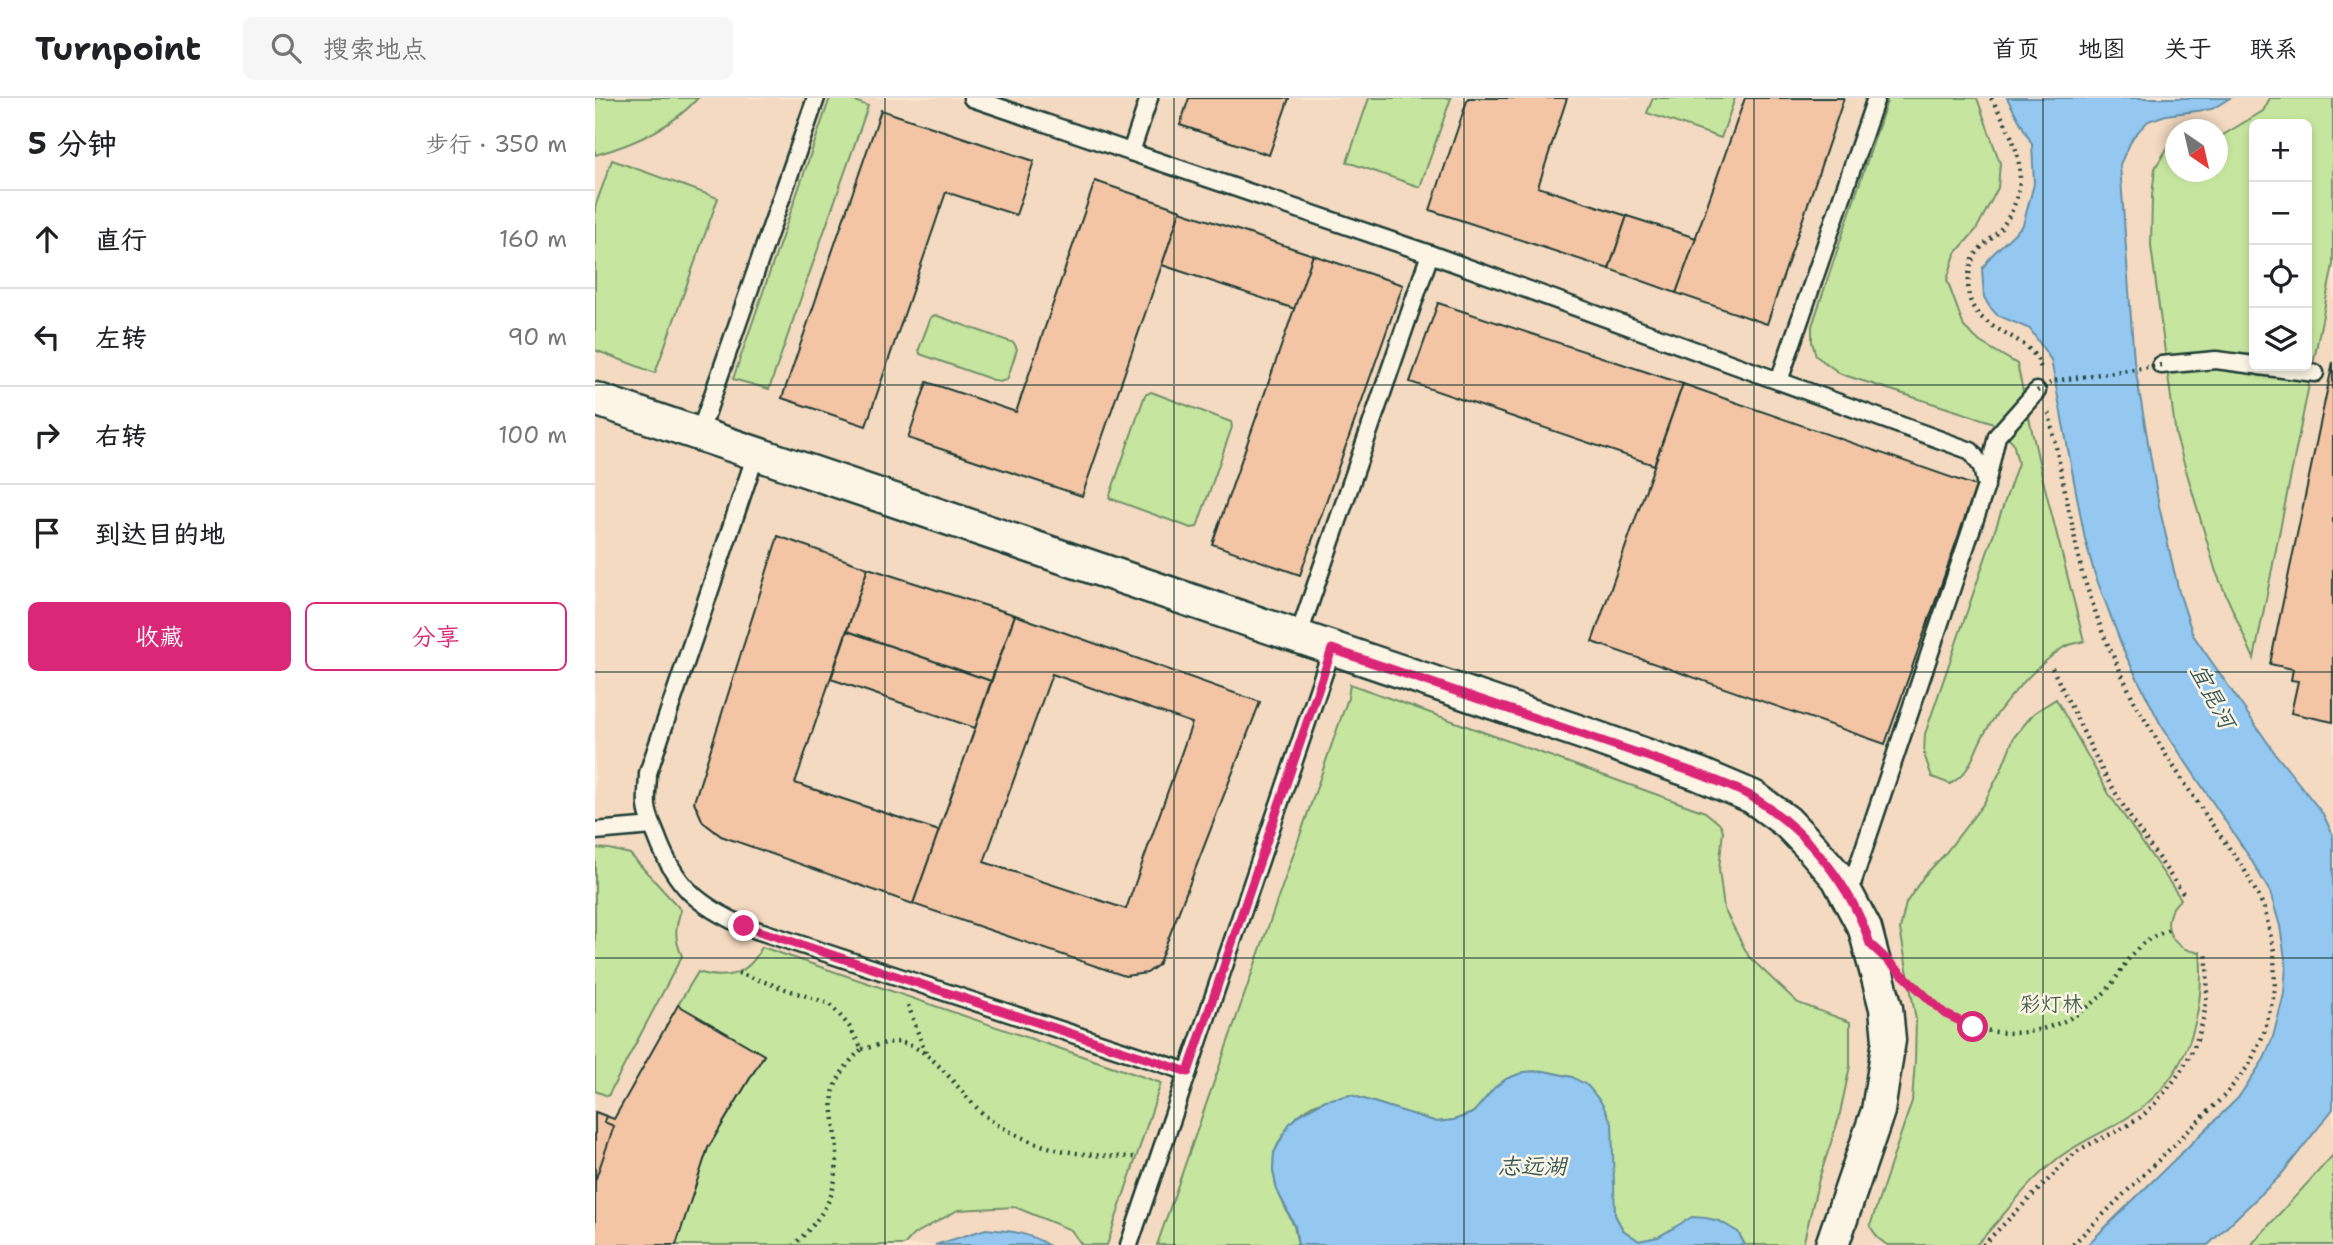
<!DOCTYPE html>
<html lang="zh">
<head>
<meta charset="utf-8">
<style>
	body { margin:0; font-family:"Shantell Sans","LXGW WenKai TC",sans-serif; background:#f6f6f6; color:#202124 }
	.controls { position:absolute; right:21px; top:21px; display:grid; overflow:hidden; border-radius:10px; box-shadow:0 4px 10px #0003 }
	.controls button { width:63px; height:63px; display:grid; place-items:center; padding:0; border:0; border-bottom:2px solid #e0e0e0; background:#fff; color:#202124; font:35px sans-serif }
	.compass { position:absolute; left:1570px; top:21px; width:63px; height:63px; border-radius:50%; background:#fff; box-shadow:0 4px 10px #0003; rotate:146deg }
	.stop { position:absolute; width:21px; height:21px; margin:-16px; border:5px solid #db2777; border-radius:50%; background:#fff }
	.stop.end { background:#db2777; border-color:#fff; box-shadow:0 2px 7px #0008 }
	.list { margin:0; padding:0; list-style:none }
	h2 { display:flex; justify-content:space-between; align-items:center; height:91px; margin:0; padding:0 28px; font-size:30px }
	h2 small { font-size:23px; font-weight:400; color:#757577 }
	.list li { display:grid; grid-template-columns:46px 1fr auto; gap:21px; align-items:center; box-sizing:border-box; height:98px; padding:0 28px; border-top:2px solid #e0e0e0 }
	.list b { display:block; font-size:26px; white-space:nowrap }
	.list em { font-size:23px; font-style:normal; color:#757577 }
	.actions { display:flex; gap:14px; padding:21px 28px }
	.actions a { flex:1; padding:16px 0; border:2px solid #db2777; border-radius:10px; text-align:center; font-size:24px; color:#db2777 }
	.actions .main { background:#db2777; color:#fff }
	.icon { flex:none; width:38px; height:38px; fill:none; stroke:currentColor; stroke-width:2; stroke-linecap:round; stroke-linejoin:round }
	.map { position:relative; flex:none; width:1738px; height:1147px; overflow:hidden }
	header { display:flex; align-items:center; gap:42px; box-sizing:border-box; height:98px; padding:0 35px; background:#fff; border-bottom:2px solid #e0e0e0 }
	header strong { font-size:33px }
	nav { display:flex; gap:38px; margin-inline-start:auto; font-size:24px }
	.search { width:490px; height:63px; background:#f6f6f6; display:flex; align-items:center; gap:18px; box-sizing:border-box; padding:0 24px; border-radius:10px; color:#757577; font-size:26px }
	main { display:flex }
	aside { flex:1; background:#fff }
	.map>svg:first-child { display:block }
	.built { fill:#f4dac1; fill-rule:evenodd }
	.green { fill:#c6e69f; stroke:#72926a; stroke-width:2; fill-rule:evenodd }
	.water { fill:#94c8f1; stroke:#6590a5; stroke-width:2 }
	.building { fill:#f4c5a4; stroke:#1f3d34; stroke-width:2; fill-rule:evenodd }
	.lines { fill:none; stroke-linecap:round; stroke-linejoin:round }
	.lane-casing { stroke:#1f3d34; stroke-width:21 }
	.street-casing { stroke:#1f3d34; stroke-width:37 }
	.path { stroke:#1f3d34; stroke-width:4.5; stroke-dasharray:2 5; stroke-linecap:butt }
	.lane { stroke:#fcf5e5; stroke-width:16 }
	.street { stroke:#fcf5e5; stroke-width:32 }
	.path-bridge { stroke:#1f3d34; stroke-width:4.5; stroke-dasharray:2 5; stroke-linecap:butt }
	.route { stroke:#db2777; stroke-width:9 }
	.grid { fill:none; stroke:#1f3d34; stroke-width:2; stroke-opacity:0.55 }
	.labels { text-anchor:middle; stroke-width:5; stroke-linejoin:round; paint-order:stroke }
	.park-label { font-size:21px; fill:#405f49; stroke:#fcf5e5 }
	.water-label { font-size:23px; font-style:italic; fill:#36595a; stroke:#fcf5e5 }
</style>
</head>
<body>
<header>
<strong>Turnpoint</strong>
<div class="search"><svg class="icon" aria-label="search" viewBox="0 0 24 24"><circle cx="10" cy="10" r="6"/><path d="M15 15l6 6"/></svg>搜索地点</div>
<nav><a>首页</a><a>地图</a><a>关于</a><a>联系</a></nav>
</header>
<main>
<aside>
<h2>5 分钟<small>步行 · 350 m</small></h2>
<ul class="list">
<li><svg class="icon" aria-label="ahead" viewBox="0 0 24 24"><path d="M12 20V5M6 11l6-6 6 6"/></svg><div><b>直行</b></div><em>160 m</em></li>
<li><svg class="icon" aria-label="left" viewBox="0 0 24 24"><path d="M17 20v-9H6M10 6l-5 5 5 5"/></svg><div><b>左转</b></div><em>90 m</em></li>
<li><svg class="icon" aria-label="right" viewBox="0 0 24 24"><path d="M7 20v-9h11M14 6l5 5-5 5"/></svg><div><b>右转</b></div><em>100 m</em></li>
<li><svg class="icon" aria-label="arrive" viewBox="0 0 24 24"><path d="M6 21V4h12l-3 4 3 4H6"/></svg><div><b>到达目的地</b></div></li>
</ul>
<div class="actions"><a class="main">收藏</a><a>分享</a></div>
</aside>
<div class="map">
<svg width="1738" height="1147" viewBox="0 0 1738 1147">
	<rect width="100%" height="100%" fill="#fae7d2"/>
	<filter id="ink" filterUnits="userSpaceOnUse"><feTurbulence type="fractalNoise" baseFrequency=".0143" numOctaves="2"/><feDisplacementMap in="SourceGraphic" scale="14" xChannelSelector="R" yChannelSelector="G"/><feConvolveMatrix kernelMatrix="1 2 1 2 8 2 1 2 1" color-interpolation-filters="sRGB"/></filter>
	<g filter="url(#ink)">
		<!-- built -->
		<path class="built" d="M0 0H1738V1147H0ZM1659 26H1712V268H1659ZM1580 32H1622V74H1580Z"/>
		<!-- green -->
		<g class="green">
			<path d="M0 0H103C77 29 37 47 0 57Z"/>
			<polygon points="235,0 252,0 273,8 174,291 138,281"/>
			<polygon points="774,0 856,0 825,89 752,64"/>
			<polygon points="1058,0 1140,0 1126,40 1052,15"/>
			<path d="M1293 0H1382L1405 65 1403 90 1381 132 1360 156 1352 182 1369 229 1385 244 1422 266 1448 382 1489 543C1483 545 1475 546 1469 549 1438 570 1406 606 1388 638 1378 656 1376 675 1355 686L1337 679 1329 656 1330 636 1423 365 1418 344 1396 324 1246 276 1221 258 1217 244V228Z"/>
			<path d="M1675 0H1738V167L1659 561 1621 474 1581 338 1556 148 1557 98 1560 70 1573 49 1580 47V74H1622L1623 40 1668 13ZM1659 26H1712V268H1659Z"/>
			<polygon points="17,62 123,100 60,275 0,252 0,109"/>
			<polygon points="340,217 419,245 422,251 412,282 404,284 325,256 324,251 336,219"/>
			<polygon points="556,294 636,324 637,329 602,429 596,430 514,400 550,297"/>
			<polygon points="755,586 1110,714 1126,727 1128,733 1124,771 1129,811 1154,859 1203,905 1255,924 1255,968 1244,1020 1224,1081 1208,1147 1150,1147 1143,1134 1097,1120 1063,1139 1044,1143 1028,1132 1020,1117 1016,1059 977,979 948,973 929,974 877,1015 859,1022 842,1024 756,997 731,1002 716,1008 704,1017 685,1042 679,1055 678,1073 682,1092 699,1128 703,1147 562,1147 753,600"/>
			<path d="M1461 601 1514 696 1586 801C1561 821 1575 854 1605 854 1610 911 1595 971 1549 1008 1522 1030 1489 1040 1462 1061 1428 1088 1410 1118 1381 1147H1292L1283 1140 1275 1128 1317 1003 1320 963 1321 922 1305 831 1311 805 1329 778 1349 757 1389 705 1406 672 1419 639 1439 615Z"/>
			<path d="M0 750 14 751 35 756 86 812C80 830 79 840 87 858L13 998 0 993Z"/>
			<path d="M167 849 566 985 512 1147H487L476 1132 420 1109 363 1112 318 1137 309 1147H80L113 1050 169 957 83 907 103 874C132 883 153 877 167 849Z"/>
			<polygon points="1738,1057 1738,1147 1656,1147"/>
		</g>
		<!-- water -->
		<g class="water">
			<polygon points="1412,0 1635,0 1617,11 1571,17 1553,23 1538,39 1525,66 1539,263 1564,408 1584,494 1598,537 1682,658 1728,716 1738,737 1738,1011 1685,1078 1613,1147 1492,1147 1643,1000 1669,961 1678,939 1689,896 1691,867 1685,828 1675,794 1655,760 1566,627 1530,556 1499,474 1490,441 1456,262 1435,231 1402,217 1394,208 1389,199 1387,171 1396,158 1428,127 1439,86 1437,46"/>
			<polygon points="949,973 977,979 993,988 1006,1004 1017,1025 1020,1117 1028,1132 1044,1143 1063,1139 1097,1119 1111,1120 1124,1123 1143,1134 1150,1147 703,1147 700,1128 682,1092 678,1073 679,1055 694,1026 704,1017 731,1002 756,997 842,1024 859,1022 878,1015 899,990 911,981 929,974"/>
			<path d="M391 1131C415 1133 432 1134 453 1147H340Z"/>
		</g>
		<!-- building -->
		<g class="building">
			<polygon points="594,0 694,0 674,57 585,27"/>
			<polygon points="873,0 972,0 943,89 1032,118 1014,171 835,112"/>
			<polygon points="1150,0 1249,0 1172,226 1081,195"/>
			<polygon points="286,12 439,63 421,117 351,94 271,328 187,300"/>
			<polygon points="500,83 586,112 487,398 313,340 332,284 421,314"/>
			<polygon points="585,113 718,157 700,211 567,167"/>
			<polygon points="1032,118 1101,140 1081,195 1014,171"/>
			<polygon points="718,157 808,187 705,477 617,446"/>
			<polygon points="843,205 1088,286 1059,367 815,284"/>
			<polygon points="1738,264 1738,624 1696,615 1703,583 1696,582 1698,571 1675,566"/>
			<polygon points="1088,286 1381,388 1290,646 997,544"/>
			<polygon points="183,438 273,470 200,685 344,733 318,806 126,738 108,724 99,704"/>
			<polygon points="273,470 420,517 396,583 252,533"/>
			<path d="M420 517 665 604 563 867 552 875 530 878 318 806ZM457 576 597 625 531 811 389 764Z"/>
			<polygon points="252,533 396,583 380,630 236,581"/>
			<polygon points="83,907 169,957 113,1050 81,1147 0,1147 0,1014 19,1021"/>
			<polygon points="0,1014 11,1018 9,1024 19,1028 0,1083"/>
		</g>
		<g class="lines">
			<!-- lane casing -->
			<g class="lane-casing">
				<g id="lane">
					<polyline points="377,0 835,156 1376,353 1387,369 1391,388 1254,795"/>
					<polyline points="536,54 554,0"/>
					<polyline points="1566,267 1621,262 1659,267"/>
					<polyline points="1664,268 1720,275"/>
					<polyline points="1184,283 1281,0"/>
					<polyline points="104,337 221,0"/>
					<path d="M161 356 53 675C53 686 51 697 52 708 53 718 58 729 62 739 80 788 103 807 149 828L593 974"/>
					<polyline points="1392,382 1402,338 1442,293"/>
					<polyline points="703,539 835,156"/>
					<polyline points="0,733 58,728"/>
					<polyline points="534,1147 737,551"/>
				</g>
			</g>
			<!-- street casing -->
			<g class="street-casing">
				<polyline id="street" points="0,301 988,635 1104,676 1158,699 1192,724 1217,750 1243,780 1270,831 1291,910 1294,942 1283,1013 1237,1147"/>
			</g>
			<!-- path -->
			<g class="path">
				<path d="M1396 0C1422 43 1440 83 1407 129 1400 140 1387 146 1381 156 1374 166 1372 186 1374 198 1383 237 1437 233 1446 272"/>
				<polyline points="1454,315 1487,475 1508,536 1539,603 1571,657 1616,725 1648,769 1669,809 1679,853 1680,892 1669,935 1654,967 1631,996 1477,1147"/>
				<polyline points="1457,570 1508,674 1538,724 1590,798"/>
				<path d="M143 875 235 906 254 928 267 951C256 961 244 976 239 991 235 1008 240 1024 241 1040 243 1058 242 1077 237 1094 231 1114 214 1132 199 1147"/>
				<path d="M1317 885C1327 895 1337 906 1349 914 1354 918 1361 921 1368 924 1416 947 1473 932 1510 894 1522 882 1529 864 1542 851 1550 842 1562 837 1573 832"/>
				<polyline points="313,907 328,949 333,957"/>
				<path d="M267 951C277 949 288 945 298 944 336 943 365 998 392 1019 398 1025 407 1029 414 1033 453 1055 495 1058 539 1059"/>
				<path d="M1388 1147 1480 1055C1499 1042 1520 1036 1538 1024 1552 1016 1563 1002 1573 990 1608 948 1616 906 1611 853"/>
			</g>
			<!-- lane -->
			<use href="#lane" class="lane"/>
			<!-- street -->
			<use href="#street" class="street"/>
			<!-- path-bridge -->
			<polyline class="path-bridge" points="1442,293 1459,283 1566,267"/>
		</g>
	</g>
	<g class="lines" filter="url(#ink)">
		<!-- route -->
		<path class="route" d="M149 828 593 974 737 551 1104 676C1122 683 1142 690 1159 700 1211 732 1257 788 1275 846L1350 916 1378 929"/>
	</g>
	<!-- grid -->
	<path class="grid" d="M290 0V1147M579 0V1147M869 0V1147M1159 0V1147M1448 0V1147M0 287H1738M0 574H1738M0 860H1738"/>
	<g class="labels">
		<!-- park labels -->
		<g class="park-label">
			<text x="1456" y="913">彩灯林</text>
		</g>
		<!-- water labels -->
		<g class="water-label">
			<text transform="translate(1618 598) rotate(62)" y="8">宜昆河</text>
			<text x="937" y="1076">志远湖</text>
		</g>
	</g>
</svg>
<div class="controls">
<button>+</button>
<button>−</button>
<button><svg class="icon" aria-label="locate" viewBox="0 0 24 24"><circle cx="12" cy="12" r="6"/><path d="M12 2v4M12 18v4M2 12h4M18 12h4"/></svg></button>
<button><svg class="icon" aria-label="layers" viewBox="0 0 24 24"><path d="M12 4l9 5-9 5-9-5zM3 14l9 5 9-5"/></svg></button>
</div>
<svg class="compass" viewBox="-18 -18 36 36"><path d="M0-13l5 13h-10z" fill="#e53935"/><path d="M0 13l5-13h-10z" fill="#757577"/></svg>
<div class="stop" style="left:1378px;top:929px"></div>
<div class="stop end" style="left:149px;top:828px"></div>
</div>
</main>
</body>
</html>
